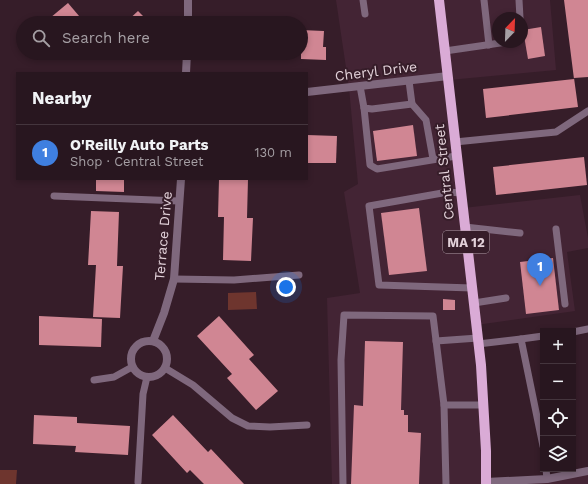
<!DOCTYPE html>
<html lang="en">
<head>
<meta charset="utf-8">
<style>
	body { margin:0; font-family:"Work Sans",sans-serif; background:#34232c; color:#f1f3f6 }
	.controls { position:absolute; right:12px; bottom:12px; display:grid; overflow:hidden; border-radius:0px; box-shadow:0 2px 6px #0003 }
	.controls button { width:36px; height:36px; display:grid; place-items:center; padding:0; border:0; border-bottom:1px solid #44353d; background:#28161f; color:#f1f3f6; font:20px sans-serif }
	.compass { position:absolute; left:492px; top:12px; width:36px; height:36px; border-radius:50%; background:#28161f; box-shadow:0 2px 6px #0003; rotate:23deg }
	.you { position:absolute; left:286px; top:287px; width:14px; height:14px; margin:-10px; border:3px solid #fff; border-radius:50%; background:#1a73e8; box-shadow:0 0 0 6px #1a73e833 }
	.badge { display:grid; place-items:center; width:26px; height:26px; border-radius:50%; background:#2563eb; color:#fff; font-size:13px; font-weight:700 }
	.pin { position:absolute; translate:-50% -33px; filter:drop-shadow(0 1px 2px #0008) }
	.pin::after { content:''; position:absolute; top:21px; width:14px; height:12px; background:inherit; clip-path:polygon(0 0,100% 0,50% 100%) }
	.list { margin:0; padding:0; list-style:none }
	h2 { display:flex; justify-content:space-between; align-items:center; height:52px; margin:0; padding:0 16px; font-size:17px }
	h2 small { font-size:13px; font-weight:400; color:#a59fa4 }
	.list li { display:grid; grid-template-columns:26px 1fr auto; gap:12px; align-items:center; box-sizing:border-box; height:56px; padding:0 16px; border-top:1px solid #44353d }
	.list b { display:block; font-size:15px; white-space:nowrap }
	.list p { margin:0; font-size:13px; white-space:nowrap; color:#a59fa4 }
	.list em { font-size:13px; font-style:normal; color:#a59fa4 }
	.icon { flex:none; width:22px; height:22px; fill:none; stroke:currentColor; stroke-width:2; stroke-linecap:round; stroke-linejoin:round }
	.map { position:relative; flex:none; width:588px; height:484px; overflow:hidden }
	.search { position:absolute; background:#28161f; box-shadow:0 2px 6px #0003; left:16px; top:16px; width:292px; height:44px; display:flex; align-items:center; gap:10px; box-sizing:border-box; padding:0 14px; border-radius:22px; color:#a59fa4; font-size:15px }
	.panel { position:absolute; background:#28161f; box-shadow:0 2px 6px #0003; left:16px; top:72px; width:292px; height:108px; border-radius:0px }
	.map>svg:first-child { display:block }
	.built { fill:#432434; fill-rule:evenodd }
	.green { fill:#6e352e }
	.building { fill:#d08693 }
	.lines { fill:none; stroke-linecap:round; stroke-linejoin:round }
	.service { stroke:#7f687d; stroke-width:7 }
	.minor { stroke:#7f687d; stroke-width:8 }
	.primary { stroke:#daabd6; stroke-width:10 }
	.labels { text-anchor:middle; stroke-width:4; stroke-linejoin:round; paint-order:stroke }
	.shield { fill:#361d29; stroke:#ae9ba4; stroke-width:1 }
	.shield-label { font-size:13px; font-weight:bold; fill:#e2d1d9 }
	.street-label { font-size:14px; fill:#e2d1d9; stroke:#361d29 }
</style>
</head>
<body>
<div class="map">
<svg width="588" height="484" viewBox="0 0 588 484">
	<rect width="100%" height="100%" fill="#361d29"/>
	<!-- built -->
	<path class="built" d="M336 0H550L556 70 449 80 463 208 580 195 588 238V248L567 252 575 311 476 325 486 482 588 472V484H332L327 298 360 293 344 192 358 184 349 88ZM498 18H522V42H498Z"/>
	<!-- green -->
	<g class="green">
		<polygon points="256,292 257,309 228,310 228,293"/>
		<polygon points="0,470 17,470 16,484 0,484"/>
	</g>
	<!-- building -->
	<g class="building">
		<polygon points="564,0 588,0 588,77 574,78 578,107 486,118 483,89 574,79"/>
		<polygon points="68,3 85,23 44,23"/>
		<polygon points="138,11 150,23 125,23"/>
		<polygon points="541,27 545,56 528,59 523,30"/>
		<polygon points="301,30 324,31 323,47 326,47 326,60 301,59"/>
		<polygon points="413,125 417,156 377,161 373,131"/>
		<polygon points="307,135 337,136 336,163 307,163"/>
		<polygon points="584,157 587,185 496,195 493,167"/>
		<polygon points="96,179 124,179 124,192 96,191"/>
		<polygon points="219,179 248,179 247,218 253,218 251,261 223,260 224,217 218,217"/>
		<polygon points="419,208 427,271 389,275 381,213"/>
		<polygon points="91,211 119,212 117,266 123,266 120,318 93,317 96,265 88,265"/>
		<polygon points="553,258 559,310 526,314 520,262"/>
		<polygon points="443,299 455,300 455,310 443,310"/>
		<polygon points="39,316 102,319 101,347 39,345"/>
		<polygon points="219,316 254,355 249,359 278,391 256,410 227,378 232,374 197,336"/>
		<polygon points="365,341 403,342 401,410 404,410 404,415 408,415 408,432 421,433 419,484 351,484 354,405 363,406"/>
		<polygon points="34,415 77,417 77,423 130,426 128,455 75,452 76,446 33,444"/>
		<polygon points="173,415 208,452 211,449 244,484 204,484 190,470 187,473 152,435"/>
	</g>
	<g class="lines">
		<!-- service -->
		<g class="service">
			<polyline points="363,0 365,14"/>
			<polyline points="484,0 489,45"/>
			<polyline points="519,0 520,18"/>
			<polyline points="445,51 507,42"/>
			<polyline points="360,86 364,108 372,109 412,104 409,81"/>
			<polyline points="412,104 426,120 433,159"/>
			<polyline points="364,108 370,165 377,169 456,156"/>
			<polyline points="455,142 556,132 588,111"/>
			<polyline points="461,193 448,192 369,206 379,285 472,288"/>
			<polyline points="54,196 179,201"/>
			<polyline points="465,227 520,233"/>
			<polyline points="556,229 565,304"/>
			<polyline points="174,279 234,280 299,275"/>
			<polyline points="474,303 506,298"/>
			<polyline points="573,332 588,329"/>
			<polyline points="521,339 543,336"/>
			<polyline points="436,341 478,338"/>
			<polyline points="478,344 521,339 543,446"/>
			<polyline points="165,368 193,385 232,418 248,426 270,427 307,425"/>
			<polyline points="94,380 114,377 132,367"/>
			<polyline points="444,405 483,405"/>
			<polyline points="546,469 547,479"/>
			<polyline points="138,482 143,394 147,377"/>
			<polyline points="343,484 341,360 344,315 433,316 444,405 446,484"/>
		</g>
		<!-- minor -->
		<g class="minor">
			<polyline points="188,23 188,0"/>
			<polyline points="186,73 187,53"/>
			<polyline points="307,92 448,76"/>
			<circle cx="149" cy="359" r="18"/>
			<polyline points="153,341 164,313 174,279 181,179"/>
			<polyline points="486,482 547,479 588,471"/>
		</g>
		<!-- primary -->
		<polyline class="primary" points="439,0 481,365 486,451 486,484"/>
	</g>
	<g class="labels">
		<!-- shield labels -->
		<rect class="shield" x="443" y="231" width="46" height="22" rx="3"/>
		<g class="shield-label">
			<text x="466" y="247">MA 12</text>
		</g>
		<!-- street labels -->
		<g class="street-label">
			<text transform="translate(376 71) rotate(-7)" y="5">Cheryl Drive</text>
			<text transform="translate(444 172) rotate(-96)" y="5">Central Street</text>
			<text transform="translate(163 236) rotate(-85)" y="5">Terrace Drive</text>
		</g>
	</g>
</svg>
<div class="controls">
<button>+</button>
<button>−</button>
<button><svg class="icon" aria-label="locate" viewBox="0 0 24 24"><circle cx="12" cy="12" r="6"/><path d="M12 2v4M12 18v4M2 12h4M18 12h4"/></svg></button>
<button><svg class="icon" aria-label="layers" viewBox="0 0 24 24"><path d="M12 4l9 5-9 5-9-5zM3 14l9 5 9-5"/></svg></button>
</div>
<svg class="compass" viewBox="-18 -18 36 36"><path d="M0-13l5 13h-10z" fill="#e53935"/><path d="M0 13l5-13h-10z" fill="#a59fa4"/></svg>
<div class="you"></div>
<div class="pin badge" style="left:540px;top:286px;background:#3f7fe0">1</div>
<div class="search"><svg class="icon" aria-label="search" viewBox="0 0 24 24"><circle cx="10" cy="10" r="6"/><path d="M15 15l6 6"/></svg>Search here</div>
<section class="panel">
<h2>Nearby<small></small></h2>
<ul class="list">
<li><span class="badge" style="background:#3f7fe0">1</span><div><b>O'Reilly Auto Parts</b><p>Shop · Central Street</p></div><em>130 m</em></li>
</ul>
</section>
</div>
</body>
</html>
